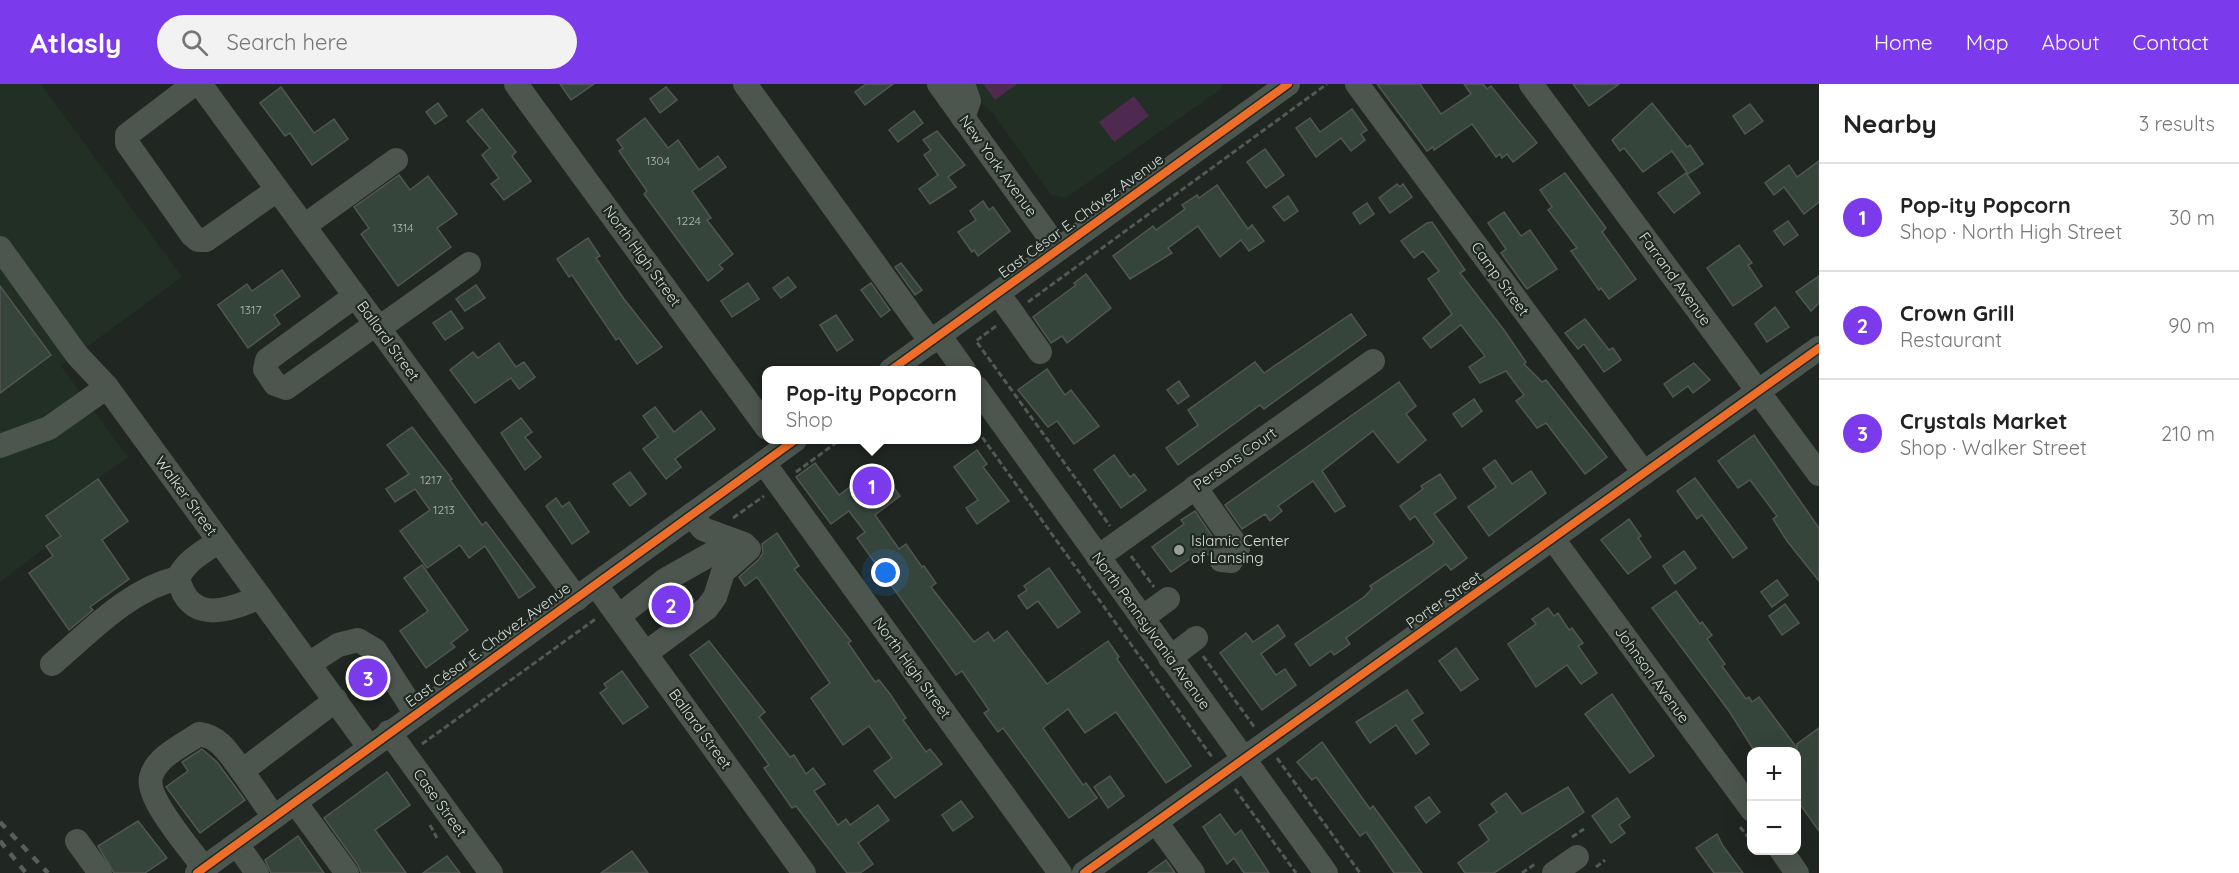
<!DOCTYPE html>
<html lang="en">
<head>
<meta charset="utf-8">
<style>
	body { margin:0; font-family:Quicksand,sans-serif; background:#f2f2f2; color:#222 }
	.controls { position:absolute; right:18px; bottom:18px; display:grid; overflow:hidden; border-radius:12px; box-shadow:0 6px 24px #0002 }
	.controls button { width:54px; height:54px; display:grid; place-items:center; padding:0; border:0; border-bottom:2px solid #e0e0e0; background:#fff; color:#222; font:30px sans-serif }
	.you { position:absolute; left:886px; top:489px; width:21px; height:21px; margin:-15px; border:4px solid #fff; border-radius:50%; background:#1a73e8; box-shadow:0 0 0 9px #1a73e833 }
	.badge { display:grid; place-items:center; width:39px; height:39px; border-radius:50%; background:#7c3aed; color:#fff; font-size:20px; font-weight:700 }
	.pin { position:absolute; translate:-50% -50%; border:3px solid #fff; box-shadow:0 2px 6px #0006 }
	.popup { position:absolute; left:762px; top:282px; width:219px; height:78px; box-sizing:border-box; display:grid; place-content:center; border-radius:12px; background:#fff; filter:drop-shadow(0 2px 4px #0005); font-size:20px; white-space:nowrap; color:#767676 }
	.popup b { font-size:22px; color:#222 }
	.popup::after { content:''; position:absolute; left:50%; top:100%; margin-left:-12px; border:12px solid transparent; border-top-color:#fff }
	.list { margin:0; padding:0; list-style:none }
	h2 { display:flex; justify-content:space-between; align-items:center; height:78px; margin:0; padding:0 24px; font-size:26px }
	h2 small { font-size:20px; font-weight:400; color:#767676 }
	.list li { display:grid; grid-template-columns:39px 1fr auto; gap:18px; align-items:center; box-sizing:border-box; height:108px; padding:0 24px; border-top:2px solid #e0e0e0 }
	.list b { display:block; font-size:22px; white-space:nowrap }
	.list p { margin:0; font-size:20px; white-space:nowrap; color:#767676 }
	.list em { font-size:20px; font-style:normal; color:#767676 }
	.icon { flex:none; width:33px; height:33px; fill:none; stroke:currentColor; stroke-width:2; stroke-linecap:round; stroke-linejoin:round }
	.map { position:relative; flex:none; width:1819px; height:789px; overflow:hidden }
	header { display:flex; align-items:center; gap:36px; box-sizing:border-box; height:84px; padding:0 30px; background:#7c3aed; color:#fff }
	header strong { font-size:28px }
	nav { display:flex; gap:33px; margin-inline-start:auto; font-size:21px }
	.search { width:420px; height:54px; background:#f2f2f2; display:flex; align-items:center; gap:15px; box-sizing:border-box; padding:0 21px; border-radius:33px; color:#767676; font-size:22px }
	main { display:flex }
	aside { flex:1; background:#fff }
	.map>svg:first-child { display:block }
	.built { fill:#212f24 }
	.green { fill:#4e2950 }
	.building { fill:#36453c; stroke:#525652; stroke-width:1.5 }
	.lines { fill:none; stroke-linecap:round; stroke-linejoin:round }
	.path { stroke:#525a54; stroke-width:3; stroke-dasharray:6 3; stroke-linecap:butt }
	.minor { stroke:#4c564e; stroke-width:24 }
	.rail { stroke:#575f59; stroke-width:4.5; stroke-dasharray:8 8; stroke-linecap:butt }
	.cycleway-casing { stroke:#1e2820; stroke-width:11 }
	.cycleway { stroke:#ee6e29; stroke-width:8 }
	.poi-dot { fill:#989e99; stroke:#1e2820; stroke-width:2 }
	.labels { text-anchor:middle; stroke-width:4.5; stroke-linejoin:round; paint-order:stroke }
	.number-label { font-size:12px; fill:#b0b8b2 }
	.street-label { font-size:15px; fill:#d9dfda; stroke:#1e2820 }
	.poi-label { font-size:15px; fill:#d9dfda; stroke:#1e2820; text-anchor:start }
</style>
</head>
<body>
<header>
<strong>Atlasly</strong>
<div class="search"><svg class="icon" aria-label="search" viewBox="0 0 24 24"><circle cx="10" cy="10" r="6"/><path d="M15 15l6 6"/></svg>Search here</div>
<nav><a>Home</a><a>Map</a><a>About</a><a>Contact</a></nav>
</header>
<main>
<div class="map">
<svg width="1819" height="789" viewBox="0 0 1819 789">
	<rect width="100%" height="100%" fill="#202621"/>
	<!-- built -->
	<g class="built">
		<polygon points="0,0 41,0 182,193 61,282 128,373 47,431 61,452 0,498"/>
		<polygon points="956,0 1223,0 1221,5 1066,114 1051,111 992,28"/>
	</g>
	<!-- green -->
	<g class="green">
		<polygon points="983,0 1017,0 995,16"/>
		<polygon points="1134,12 1149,32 1114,58 1099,38"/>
	</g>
	<!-- building -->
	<g class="building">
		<polygon points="560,0 594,0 571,16"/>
		<polygon points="866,0 893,0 865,21 855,8"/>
		<polygon points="1377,0 1420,0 1441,30 1471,10 1464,0 1483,0 1487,5 1491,2 1537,59 1513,78 1507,70 1502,74 1500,70 1496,73 1472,40 1434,66 1433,63 1427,67"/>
		<polygon points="1573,0 1619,0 1589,22"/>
		<polygon points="281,3 314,49 334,35 348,55 312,81 290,49 285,52 260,19"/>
		<polygon points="666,3 677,16 660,29 650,15"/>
		<polygon points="438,19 447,32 435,40 426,28"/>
		<polygon points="1652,19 1687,63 1690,61 1703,80 1688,90 1672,67 1643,88 1624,64 1620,67 1612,56"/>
		<polygon points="1750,20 1763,37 1745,50 1733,32"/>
		<polygon points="482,25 516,68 512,72 531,97 504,116 491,100 499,94 482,71 490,64 467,37"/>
		<polygon points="1352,25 1367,46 1361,50 1365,56 1351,67 1341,54 1316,73 1296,44 1310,34 1320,48"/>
		<polygon points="914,27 923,39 898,58 889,46"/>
		<polygon points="645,34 668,64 678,56 699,86 718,72 726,83 692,107 711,134 707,136 733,170 719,181 723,185 708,197 644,110 647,107 619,67 623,64 617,56"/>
		<polygon points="937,47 965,81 948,93 956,103 930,120 919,105 938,91 924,71 931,66 923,56"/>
		<polygon points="1265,65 1284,91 1266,104 1247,78"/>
		<polygon points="1819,77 1819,118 1804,130 1784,103 1774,111 1765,99 1789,81 1797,93"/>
		<polygon points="1565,89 1606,144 1602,148 1636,195 1609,215 1601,204 1599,206 1571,167 1577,164 1548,126 1552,123 1540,106"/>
		<polygon points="1686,89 1700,109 1674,129 1658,109"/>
		<polygon points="399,91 410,106 428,92 457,130 437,144 451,163 398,202 361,150 369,144 354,123"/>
		<polygon points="1397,100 1400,103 1403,100 1412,113 1390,129 1379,114"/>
		<polygon points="1217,101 1248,145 1252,141 1264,157 1249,167 1241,156 1220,173 1198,142 1168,164 1172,169 1130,195 1113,172 1153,142 1156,146 1185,125 1182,121 1197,111 1199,114"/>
		<polygon points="1288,112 1298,127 1284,137 1273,123"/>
		<polygon points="983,117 989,126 993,123 1010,147 978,172 974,166 972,168 958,148 976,136 970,127"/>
		<polygon points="1367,119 1374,130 1360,140 1353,129"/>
		<polygon points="1504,128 1521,152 1530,146 1557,185 1527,205 1501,169 1506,165 1488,139"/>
		<polygon points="1788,137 1798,151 1784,161 1774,147"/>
		<polygon points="1432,138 1465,186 1460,189 1504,246 1526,278 1524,280 1542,298 1546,296 1607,373 1585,390 1546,339 1537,344 1516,317 1524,311 1506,287 1480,299 1469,283 1485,272 1461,241 1431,264 1423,254 1452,230 1428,195 1439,187 1423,167 1414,174 1401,157 1427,139"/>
		<polygon points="588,154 600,172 596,174 624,215 662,263 637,280 619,254 616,256 572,191 569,193 557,175"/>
		<polygon points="1739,161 1752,179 1748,181 1762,202 1733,222 1707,184"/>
		<polygon points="901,179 922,206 915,211 895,183"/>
		<polygon points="282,186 300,212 274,231 280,240 248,264 218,221 247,200 252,207"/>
		<polygon points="1086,190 1111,224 1067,259 1062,252 1051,259 1033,233 1076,201 1074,199"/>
		<polygon points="1819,192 1819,219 1811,227 1796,208"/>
		<polygon points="788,193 796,203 781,214 773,204"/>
		<polygon points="748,199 759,215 732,233 721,217"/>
		<polygon points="871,199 890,226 881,233 861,206"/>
		<polygon points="476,201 485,214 465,227 456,215"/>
		<polygon points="0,202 51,271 0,309"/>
		<polygon points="1775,223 1789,243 1767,258 1755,240"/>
		<polygon points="451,227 463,244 445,256 433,239"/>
		<polygon points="1351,230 1366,251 1264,325 1260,321 1178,381 1166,364 1198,341 1188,326 1255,278 1264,289"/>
		<polygon points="836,231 853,256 837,267 820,241"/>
		<polygon points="1585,235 1609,266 1613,264 1621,276 1604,288 1584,260 1578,265 1565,249"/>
		<polygon points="499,259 516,283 524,278 535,293 519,305 511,294 475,319 450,286 473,268 478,274"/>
		<polygon points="1694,279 1710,296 1693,309 1688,302 1673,313 1664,300"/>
		<polygon points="1047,285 1065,311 1071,306 1099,342 1074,360 1057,337 1048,343 1018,306"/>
		<polygon points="1179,297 1189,312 1178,320 1167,306"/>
		<polygon points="1399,298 1416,322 1406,330 1426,356 1398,379 1373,347 1322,387 1345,422 1335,428 1313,397 1278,422 1282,427 1270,437 1265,430 1242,445 1225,421"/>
		<polygon points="1474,315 1482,327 1462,343 1453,330"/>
		<polygon points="655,323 674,348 701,327 715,345 675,375 681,383 666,395 643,365 658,353 643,332"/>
		<polygon points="521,334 532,348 525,353 541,373 525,386 501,349"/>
		<polygon points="412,343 452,395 450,396 482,441 486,438 535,503 519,514 485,462 469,474 460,461 427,484 400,447 430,426 415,405 395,418 386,405 409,390 387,361"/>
		<polygon points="1754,351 1819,444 1819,497 1787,457 1773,435 1777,432 1750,396 1738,404 1718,377"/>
		<polygon points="977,366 987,380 983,383 1009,417 977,440 966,424 978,416 954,383"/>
		<polygon points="1114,371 1130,393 1134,390 1146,406 1121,424 1094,386"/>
		<polygon points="1495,376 1512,400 1531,387 1546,409 1489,452 1468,423 1496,403 1483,385"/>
		<polygon points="815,379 839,411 878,382 900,412 875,431 899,465 906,460 922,483 924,482 936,499 931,503 974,558 988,548 994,557 1007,547 1047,600 1108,557 1119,573 1117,575 1191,682 1166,699 1116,628 1085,649 1068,625 1043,644 1083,701 1086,699 1097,714 1069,734 1003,644 998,648 984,629 989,626 962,587 956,591 857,454 865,448 849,427 831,440 796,393"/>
		<polygon points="630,388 646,410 630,422 613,400"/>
		<polygon points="1440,390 1456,414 1434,430 1467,474 1451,486 1446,480 1346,554 1350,560 1334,571 1331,567 1310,582 1295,560 1364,513 1372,505 1370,502 1432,461 1434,458 1415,432 1410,436 1400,422 1423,405 1421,402"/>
		<polygon points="1695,394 1747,464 1733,474 1702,431 1697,435 1677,407"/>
		<polygon points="98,395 128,437 102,456 129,495 90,523 93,526 69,546 29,489 53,472 46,462 61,452 46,432"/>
		<polygon points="556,414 562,423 569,418 589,448 572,460 546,422"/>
		<polygon points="1195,427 1219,462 1208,471 1204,465 1171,488 1152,463 1184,440 1181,436"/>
		<polygon points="1629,435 1641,452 1638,454 1651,473 1628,490 1601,456"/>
		<polygon points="777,449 799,482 794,485 851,557 848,559 875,598 879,596 890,610 906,634 903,636 926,668 930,665 942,680 895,714 874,687 892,674 869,642 843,661 811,614 830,599 757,493 745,502 739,493 759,475 763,469 762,460"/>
		<polygon points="1684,467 1696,484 1675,500 1663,482"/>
		<polygon points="422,481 468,546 451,559 455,563 426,584 400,547 428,527 404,494"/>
		<polygon points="1049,484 1080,528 1058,544 1038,517 1027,525 1018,512 1027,506 1024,502"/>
		<polygon points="1777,496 1788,511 1772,523 1761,508"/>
		<polygon points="684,502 694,516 664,538 653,524"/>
		<polygon points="1676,507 1700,540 1702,538 1712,551 1707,555 1725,580 1722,582 1746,615 1749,613 1752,618 1759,613 1797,664 1797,660 1819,644 1819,747 1797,716 1797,668 1755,668 1729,627 1652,524"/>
		<polygon points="1785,520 1799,539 1782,551 1769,532"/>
		<polygon points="1548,524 1554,532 1558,529 1569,546 1572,544 1583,559 1578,562 1597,589 1581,600 1567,581 1536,603 1508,560 1536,540 1532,535"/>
		<polygon points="1278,541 1285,552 1261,570 1276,591 1285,585 1296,601 1262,626 1220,569 1246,549 1253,558"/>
		<polygon points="709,557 765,628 759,633 790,673 794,671 806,690 813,684 825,700 814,707 838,741 846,735 850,741 878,721 889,736 858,759 873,780 860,789 847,789 796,722 792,724 764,684 769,681 690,571"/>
		<polygon points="1456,564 1478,595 1461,607 1439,577"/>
		<polygon points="367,580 380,600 369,609 354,590"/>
		<polygon points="622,587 648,623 623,640 600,609 607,604 604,600"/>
		<polygon points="1407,606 1423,629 1412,636 1429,660 1416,670 1396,641 1370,659 1356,638"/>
		<polygon points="1612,610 1654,672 1630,689 1585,630"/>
		<polygon points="1322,658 1370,725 1373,722 1422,789 1394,789 1366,748 1360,752 1316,693 1312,696 1297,678"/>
		<polygon points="202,665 217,678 245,716 200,749 166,703 188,687 182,678"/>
		<polygon points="387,688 410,721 375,746 406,789 361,789 358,781 324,734"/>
		<polygon points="1110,692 1124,712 1108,724 1094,703"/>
		<polygon points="1568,703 1584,728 1494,789 1465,789 1458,779 1489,756 1479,741 1497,728 1491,720 1506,709 1522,730"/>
		<polygon points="1429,713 1440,728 1426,739 1415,723"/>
		<polygon points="1617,714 1630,733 1619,741 1625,749 1611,759 1592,732"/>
		<polygon points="961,717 973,733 953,747 942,731"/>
		<polygon points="1220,730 1235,751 1241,746 1269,789 1244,789 1234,774 1227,780 1203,743"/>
		<polygon points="138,737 167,774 145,789 114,789 98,762"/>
		<polygon points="1717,750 1723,762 1743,789 1714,789 1696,764"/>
		<polygon points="298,752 324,789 271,789 265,776"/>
		<polygon points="632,767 648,789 601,789"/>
		<polygon points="447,772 460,789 423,789"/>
		<polygon points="1166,776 1175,789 1148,789"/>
	</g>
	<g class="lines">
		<!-- path -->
		<g class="path">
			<polyline points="1028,218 1327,0"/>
			<polyline points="996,242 976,257 1110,442"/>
			<polyline points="977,346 1212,673"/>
			<polyline points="796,388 840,356"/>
			<polyline points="733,434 764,412"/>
			<polyline points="1131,472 1154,503"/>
			<polyline points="1203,572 1255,644"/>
			<polyline points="422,660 597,534"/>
			<polyline points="1277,674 1360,789"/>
			<polyline points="1235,705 1296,789"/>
			<polyline points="430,741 437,754"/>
			<polyline points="1740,743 1752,758"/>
			<polyline points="1572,753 1584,745"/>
			<polyline points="1596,783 1605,776"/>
			<polyline points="1522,789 1535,780"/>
		</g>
		<!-- minor -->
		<g class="minor">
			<polyline points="194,0 127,51 127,59 192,151 198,156 206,156 277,106"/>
			<polyline points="200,0 577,515"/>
			<polyline points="516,0 767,344"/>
			<polyline points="745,0 931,258"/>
			<polyline points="939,0 1058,165"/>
			<polyline points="963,0 969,17 963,34"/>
			<polyline points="1357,0 1644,389"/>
			<polyline points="1531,0 1819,390"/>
			<polyline points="304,142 396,76"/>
			<polyline points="0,164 77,271 107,303 369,663"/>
			<polyline points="998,209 1040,268"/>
			<polyline points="355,212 267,276 265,285 275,300 286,304 376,240"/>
			<polyline points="379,244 469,180"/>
			<polyline points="939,251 964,286"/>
			<polyline points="891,286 1288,0"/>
			<polyline points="977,304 1326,789"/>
			<polyline points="0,362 49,344 107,303"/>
			<polyline points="764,379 1060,789"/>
			<polyline points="1195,403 1238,464 1231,477 1221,476"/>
			<polyline points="1553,455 1752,726"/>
			<path d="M219 457C203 468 187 476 178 494 190 541 227 527 260 513"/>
			<polyline points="1098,473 1373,277"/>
			<polyline points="596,501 804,789"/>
			<polyline points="619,532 665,496 734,457"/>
			<polyline points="1142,534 1168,515"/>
			<polyline points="646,569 707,524 715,513 723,488 749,465 744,460 703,445 691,431"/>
			<polyline points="1170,574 1196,554"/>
			<path d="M52 580C90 548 128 506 178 494"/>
			<polyline points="309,580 338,561 358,556 375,566 416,630"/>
			<polyline points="389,648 491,789"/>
			<polyline points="242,687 274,733"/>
			<polyline points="295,718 347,789"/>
			<polyline points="1156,738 1193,789"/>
			<polyline points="77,757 100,789"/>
			<polyline points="237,760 257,789"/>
			<polyline points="1781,766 1797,789"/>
			<path d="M204 784C191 766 145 714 151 693 156 673 183 661 199 650 221 653 229 670 242 687L336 616"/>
			<polyline points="197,789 795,356"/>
			<polyline points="1084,789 1819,264"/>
			<polyline points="1554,789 1577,773"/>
		</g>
		<!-- rail -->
		<g class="rail">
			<polyline points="0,738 48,789"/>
			<polyline points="0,757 26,789"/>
		</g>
		<!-- cycleway casing -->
		<g class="cycleway-casing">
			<g id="cycleway">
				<polyline points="891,286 1288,0"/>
				<polyline points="197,789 795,356"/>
				<polyline points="1084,789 1819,264"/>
			</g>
		</g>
		<!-- cycleway -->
		<use href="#cycleway" class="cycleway"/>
	</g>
	<!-- markers -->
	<circle class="poi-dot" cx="1179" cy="466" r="6"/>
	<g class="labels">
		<!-- number labels -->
		<g class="number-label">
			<text x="658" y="81">1304</text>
			<text x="689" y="141">1224</text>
			<text x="403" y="148">1314</text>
			<text x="251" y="230">1317</text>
			<text x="431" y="400">1217</text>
			<text x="444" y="430">1213</text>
		</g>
		<!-- street labels -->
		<g class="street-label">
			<text transform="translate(998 82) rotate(54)" y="5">New York Avenue</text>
			<text transform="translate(1081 132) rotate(-36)" y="5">East César E. Chávez Avenue</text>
			<text transform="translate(642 172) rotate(54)" y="5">North High Street</text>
			<text transform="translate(1500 195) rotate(54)" y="5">Camp Street</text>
			<text transform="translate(1675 195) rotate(54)" y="5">Farrand Avenue</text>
			<text transform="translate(388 257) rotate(54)" y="5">Ballard Street</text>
			<text transform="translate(1235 375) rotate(-35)" y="5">Persons Court</text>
			<text transform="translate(186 412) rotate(54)" y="5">Walker Street</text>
			<text transform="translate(1444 516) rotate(-35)" y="5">Porter Street</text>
			<text transform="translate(1151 547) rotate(54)" y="5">North Pennsylvania Avenue</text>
			<text transform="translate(488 561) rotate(-36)" y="5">East César E. Chávez Avenue</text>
			<text transform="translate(912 584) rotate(54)" y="5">North High Street</text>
			<text transform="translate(1652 591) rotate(54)" y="5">Johnson Avenue</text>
			<text transform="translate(700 645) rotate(54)" y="5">Ballard Street</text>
			<text transform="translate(440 719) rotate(54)" y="5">Case Street</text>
		</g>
		<!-- poi labels -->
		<g class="poi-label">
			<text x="1191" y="462">Islamic Center<tspan x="1191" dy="17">of Lansing</tspan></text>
		</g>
	</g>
</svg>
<div class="controls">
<button>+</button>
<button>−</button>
</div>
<div class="you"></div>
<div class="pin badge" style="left:872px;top:402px">1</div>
<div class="popup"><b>Pop-ity Popcorn</b>Shop</div>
<div class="pin badge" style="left:671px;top:521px">2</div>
<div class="pin badge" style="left:368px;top:594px">3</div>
</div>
<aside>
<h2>Nearby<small>3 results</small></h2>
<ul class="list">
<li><span class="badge">1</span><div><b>Pop-ity Popcorn</b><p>Shop · North High Street</p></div><em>30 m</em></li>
<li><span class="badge">2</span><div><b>Crown Grill</b><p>Restaurant</p></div><em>90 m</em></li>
<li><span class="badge">3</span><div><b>Crystals Market</b><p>Shop · Walker Street</p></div><em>210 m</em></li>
</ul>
</aside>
</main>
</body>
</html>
